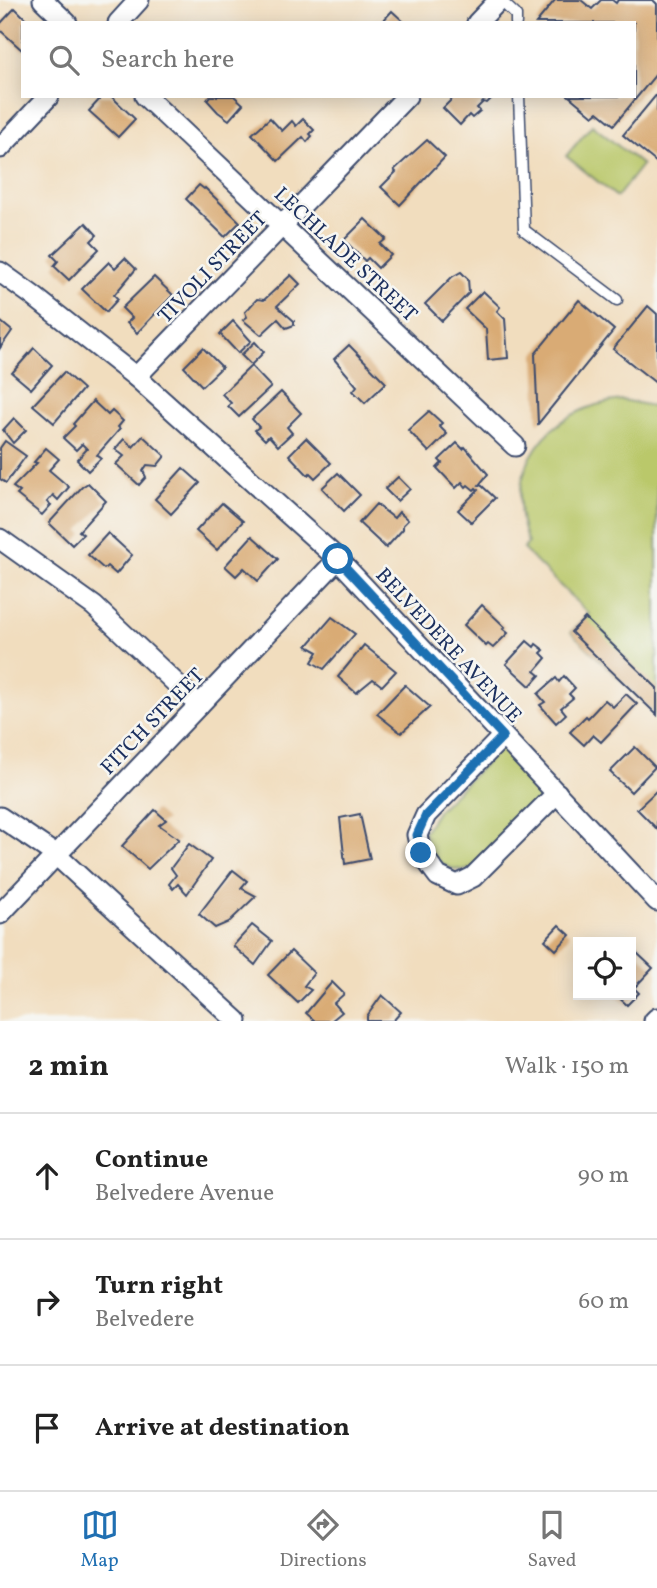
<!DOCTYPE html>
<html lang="en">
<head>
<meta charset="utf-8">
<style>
	body { margin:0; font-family:Vollkorn,serif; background:#f2f2f2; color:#222 }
	.controls { position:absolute; right:21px; bottom:21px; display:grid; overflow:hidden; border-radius:0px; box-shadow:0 4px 18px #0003 }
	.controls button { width:63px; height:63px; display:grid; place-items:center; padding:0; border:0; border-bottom:2px solid #e0e0e0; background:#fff; color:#222; font:35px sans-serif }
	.stop { position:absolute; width:21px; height:21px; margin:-16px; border:5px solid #1f6fb2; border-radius:50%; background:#fff }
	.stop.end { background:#1f6fb2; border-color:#fff; box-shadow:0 2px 7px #0008 }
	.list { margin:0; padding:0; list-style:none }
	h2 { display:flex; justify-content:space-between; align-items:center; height:91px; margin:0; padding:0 28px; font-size:30px }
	h2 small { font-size:23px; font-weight:400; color:#767676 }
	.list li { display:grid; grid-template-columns:46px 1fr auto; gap:21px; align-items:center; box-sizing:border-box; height:126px; padding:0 28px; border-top:2px solid #e0e0e0 }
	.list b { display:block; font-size:26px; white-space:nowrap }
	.list p { margin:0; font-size:23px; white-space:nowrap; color:#767676 }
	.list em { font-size:23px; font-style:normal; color:#767676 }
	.icon { flex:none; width:38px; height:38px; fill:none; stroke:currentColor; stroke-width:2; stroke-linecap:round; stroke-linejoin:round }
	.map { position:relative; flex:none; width:657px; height:1021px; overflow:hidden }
	.search { position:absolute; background:#fff; box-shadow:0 4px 18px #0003; left:21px; right:21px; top:21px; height:77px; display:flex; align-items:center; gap:18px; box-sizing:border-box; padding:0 24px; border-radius:0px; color:#767676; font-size:26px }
	.sheet { height:469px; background:#fff }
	nav { display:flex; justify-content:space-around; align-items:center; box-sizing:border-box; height:98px; border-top:2px solid #e0e0e0; background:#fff; font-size:19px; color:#767676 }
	nav a { display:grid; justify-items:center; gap:4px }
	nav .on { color:#1f6fb2 }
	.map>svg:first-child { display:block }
	.green { fill:#bac86a; stroke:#6a7c64; stroke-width:2 }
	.building { fill:#d9ab75 }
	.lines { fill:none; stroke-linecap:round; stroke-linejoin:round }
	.service-casing { stroke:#3b496c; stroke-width:13 }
	.minor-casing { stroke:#3b496c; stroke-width:23 }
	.service { stroke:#fff; stroke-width:10 }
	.minor { stroke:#fff; stroke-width:19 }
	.route { stroke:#1f6fb2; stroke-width:9 }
	.labels { text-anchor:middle; stroke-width:5; stroke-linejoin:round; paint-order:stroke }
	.street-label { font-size:21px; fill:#1b2f5e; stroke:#f6f6f2 }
</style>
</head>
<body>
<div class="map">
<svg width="657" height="1021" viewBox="0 0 657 1021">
	<rect width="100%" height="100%" fill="#f6f6f2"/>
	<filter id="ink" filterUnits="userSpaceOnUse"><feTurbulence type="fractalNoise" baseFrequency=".0143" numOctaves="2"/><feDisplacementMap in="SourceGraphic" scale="14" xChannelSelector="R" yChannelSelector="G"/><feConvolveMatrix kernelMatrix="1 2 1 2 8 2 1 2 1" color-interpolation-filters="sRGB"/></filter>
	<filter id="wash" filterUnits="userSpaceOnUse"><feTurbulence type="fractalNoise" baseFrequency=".00686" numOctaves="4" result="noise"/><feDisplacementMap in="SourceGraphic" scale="28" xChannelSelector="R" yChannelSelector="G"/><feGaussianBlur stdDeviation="1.57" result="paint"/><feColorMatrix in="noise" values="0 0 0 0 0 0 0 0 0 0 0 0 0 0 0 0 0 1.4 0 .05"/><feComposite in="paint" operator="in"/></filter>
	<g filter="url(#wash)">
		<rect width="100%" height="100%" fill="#f1ddbe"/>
		<!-- green -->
		<g class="green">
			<polygon points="592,125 642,165 617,197 566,156"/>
			<path d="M622 400 657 407V715L571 632 589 614 523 549 528 543C500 471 548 407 622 400Z"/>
			<path d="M503 746 551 796 473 869C446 874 429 858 424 832L438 810Z"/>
		</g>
		<g id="blocks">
			<!-- building -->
			<g class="building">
				<polygon points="555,0 581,0 592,9 601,0 612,0 616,3 618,0 653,0 657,4 657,73 614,125 598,112 593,116 569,96 634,96 634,23 536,23"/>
				<polygon points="15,8 30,23 23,23 23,51 0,30 0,24"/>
				<polygon points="392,11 405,23 381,23"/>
				<polygon points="657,94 657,163 623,135"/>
				<polygon points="97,96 111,96 135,119 118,137 89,111 100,99"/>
				<polygon points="210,96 234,96 243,104 229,120 218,112 207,100"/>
				<polygon points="455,96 494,96 487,103 483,102 477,108 480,111 472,118 469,115 460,125 443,108"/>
				<polygon points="270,118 282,131 292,121 296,126 303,119 314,130 310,134 312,136 307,142 303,137 278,161 252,134"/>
				<polygon points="427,140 445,157 400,205 381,187 396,172 394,170"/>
				<polygon points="199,185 204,189 205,188 240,222 225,237 186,199"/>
				<polygon points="365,219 386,239 380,244 391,255 378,268 368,258 365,261 344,240"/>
				<polygon points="86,223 97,235 91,241 99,249 69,280 54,266 58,261 52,255"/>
				<polygon points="125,258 136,269 114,295 118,299 106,312 82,289 109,262 115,268"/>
				<polygon points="461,272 468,279 469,293 442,321 425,304 452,277"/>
				<polygon points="291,275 300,284 277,306 294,321 294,325 286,328 278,319 261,335 243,320 247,317 245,312 257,299 264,300"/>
				<polygon points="154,277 173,295 137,333 127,323 132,318 122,308"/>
				<polygon points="483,291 500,307 497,311 505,319 508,358 488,360 486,329 465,309"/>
				<polygon points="579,300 614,330 538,424 535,354"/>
				<polygon points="648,306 657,314 657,384 613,349"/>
				<polygon points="0,321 12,331 0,348"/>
				<polygon points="233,321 251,341 238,353 220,334"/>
				<polygon points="255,342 264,352 251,365 241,355"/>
				<polygon points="349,345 386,383 365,403 353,391 357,386 334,359"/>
				<polygon points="34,348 52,365 31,389 12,373"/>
				<polygon points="203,348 222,367 202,386 184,367"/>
				<polygon points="251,366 271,387 239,417 228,406 231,403 222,394"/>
				<polygon points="64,372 83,389 54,423 33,405"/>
				<polygon points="281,392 301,413 287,427 292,433 278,446 269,436 265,440 255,430 259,427 252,419"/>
				<polygon points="93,401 108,415 112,411 123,421 118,427 120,429 97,455 101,458 88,471 77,460 87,449 82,444 76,450 63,438 75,426 73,424"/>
				<polygon points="429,411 442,423 439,426 447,434 429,452 408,430"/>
				<polygon points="14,418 26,430 13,443 3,430"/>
				<polygon points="143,436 165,456 157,466 147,465 143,471 146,477 139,485 116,464 124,456 115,449 124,439 133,447"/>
				<polygon points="306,438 331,463 315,478 310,473 308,475 289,455"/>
				<polygon points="5,441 26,456 6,483 0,479 0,448"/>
				<polygon points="457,443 463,449 465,447 488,474 479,485 482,486 495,498 471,522 458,510 478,490 476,488 474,490 468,485 466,487 462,482 456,488 437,468 442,463 439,460"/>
				<polygon points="46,448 59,459 49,470 69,487 58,500 53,495 47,502 51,505 42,515 17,495 20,492 13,487 37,463 34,462"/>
				<polygon points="183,468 200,483 171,514 155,499"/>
				<polygon points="338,473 360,495 344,511 322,488"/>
				<polygon points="398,477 410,489 397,501 385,489"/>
				<polygon points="88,483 106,501 79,531 83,534 72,545 49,523 82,487"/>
				<polygon points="222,503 243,521 217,550 196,531"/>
				<polygon points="376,504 394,518 399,512 408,520 403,525 403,529 386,548 359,523"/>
				<polygon points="108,533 132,555 116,574 107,566 104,569 88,555"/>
				<polygon points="252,536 278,559 258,581 244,568 236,576 225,566"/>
				<polygon points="482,605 505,627 503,629 508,633 493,648 488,644 486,646 464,625"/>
				<polygon points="332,617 355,634 324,669 312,662 318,652 307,646"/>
				<polygon points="585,618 657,688 657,715 571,632"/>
				<polygon points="527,641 534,647 536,644 544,650 541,653 546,658 535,671 540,675 530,686 506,664"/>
				<polygon points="364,645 396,671 382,686 373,679 356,693 338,677"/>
				<polygon points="564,676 575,688 569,694 573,698 561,708 566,714 556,723 540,705 545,702 538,694 556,678 559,682"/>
				<polygon points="405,685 430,707 401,733 377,714"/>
				<polygon points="626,694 637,704 601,742 593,735 584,745 570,732 586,716 588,718 605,700 613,707"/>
				<polygon points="635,747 655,767 631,792 610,772"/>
				<polygon points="657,790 657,829 637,809"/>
				<polygon points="155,810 166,820 159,825 179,839 148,869 122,846"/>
				<polygon points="360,814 370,859 345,864 340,818"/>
				<polygon points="189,844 211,860 187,894 178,884 173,889 169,884 176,875 171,868"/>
				<polygon points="233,870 247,881 241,888 256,896 229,922 215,928 199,914"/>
				<polygon points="252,925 272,941 255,965 233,946"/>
				<polygon points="559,925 570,935 556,950 545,940"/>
				<polygon points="291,951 314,973 304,986 311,990 298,1003 268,975"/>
				<polygon points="637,953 653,968 634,988 639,993 627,1005 616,995 631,995 631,959"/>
				<polygon points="332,982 344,994 334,1003 342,1012 331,1021 315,1021 306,1013"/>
				<polygon points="382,995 401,1012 393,1021 367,1021 367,1016"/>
			</g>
		</g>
	</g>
	<g filter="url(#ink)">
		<use href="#blocks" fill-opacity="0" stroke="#3b496c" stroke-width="2"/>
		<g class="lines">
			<!-- service casing -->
			<g class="service-casing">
				<g id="service">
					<polyline points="500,0 516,15 516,23"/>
					<polyline points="519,96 524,230 617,300"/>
				</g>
			</g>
			<!-- minor casing -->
			<g class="minor-casing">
				<g id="minor">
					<polyline points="43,0 67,23"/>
					<polyline points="118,23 139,0"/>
					<polyline points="477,23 499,0"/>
					<polyline points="145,96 515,446"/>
					<polyline points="0,148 49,96"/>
					<polyline points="0,272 32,295 136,377 338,559 657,901"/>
					<polyline points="136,377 407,96"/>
					<polyline points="0,539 94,606 199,705"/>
					<polyline points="503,736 426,815 417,835 421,853 438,876 457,885 473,877 557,793"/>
					<polyline points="0,817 56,855 237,1021"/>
					<polyline points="0,914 338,559"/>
					<polyline points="654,1021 657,1018"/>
				</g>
			</g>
			<!-- service -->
			<use href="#service" class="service"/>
			<!-- minor -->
			<use href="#minor" class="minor"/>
		</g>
	</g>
	<g class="lines" filter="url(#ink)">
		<!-- route -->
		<polyline class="route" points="338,559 503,736 426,815 417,835 421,853"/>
	</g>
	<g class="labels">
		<!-- street labels -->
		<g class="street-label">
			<text transform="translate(346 254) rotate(43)" y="7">LECHLADE STREET</text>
			<text transform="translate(212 267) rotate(-46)" y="7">TIVOLI STREET</text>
			<text transform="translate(449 645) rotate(47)" y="7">BELVEDERE AVENUE</text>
			<text transform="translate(152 721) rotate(-46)" y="7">FITCH STREET</text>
		</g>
	</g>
</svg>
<div class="controls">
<button><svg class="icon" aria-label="locate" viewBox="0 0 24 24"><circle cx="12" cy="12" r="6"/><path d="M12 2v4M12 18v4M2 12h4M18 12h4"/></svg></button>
</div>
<div class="stop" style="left:338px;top:559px"></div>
<div class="stop end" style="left:421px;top:853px"></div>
<div class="search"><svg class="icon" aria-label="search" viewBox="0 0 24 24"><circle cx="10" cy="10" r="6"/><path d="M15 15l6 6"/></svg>Search here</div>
</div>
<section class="sheet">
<h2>2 min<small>Walk · 150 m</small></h2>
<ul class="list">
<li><svg class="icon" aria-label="ahead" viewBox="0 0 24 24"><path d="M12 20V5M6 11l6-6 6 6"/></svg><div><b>Continue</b><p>Belvedere Avenue</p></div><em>90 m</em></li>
<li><svg class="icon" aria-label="right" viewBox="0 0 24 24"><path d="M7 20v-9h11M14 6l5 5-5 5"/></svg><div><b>Turn right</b><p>Belvedere</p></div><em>60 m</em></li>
<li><svg class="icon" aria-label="arrive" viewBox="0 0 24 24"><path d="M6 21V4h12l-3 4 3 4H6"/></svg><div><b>Arrive at destination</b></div></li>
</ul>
</section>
<nav>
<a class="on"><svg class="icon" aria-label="map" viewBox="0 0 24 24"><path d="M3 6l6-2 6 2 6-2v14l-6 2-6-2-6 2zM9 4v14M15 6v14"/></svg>Map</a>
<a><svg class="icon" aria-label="directions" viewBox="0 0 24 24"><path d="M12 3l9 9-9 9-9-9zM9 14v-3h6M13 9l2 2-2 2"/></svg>Directions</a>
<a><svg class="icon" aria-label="saved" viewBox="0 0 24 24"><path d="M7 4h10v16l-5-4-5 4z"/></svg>Saved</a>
</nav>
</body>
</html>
